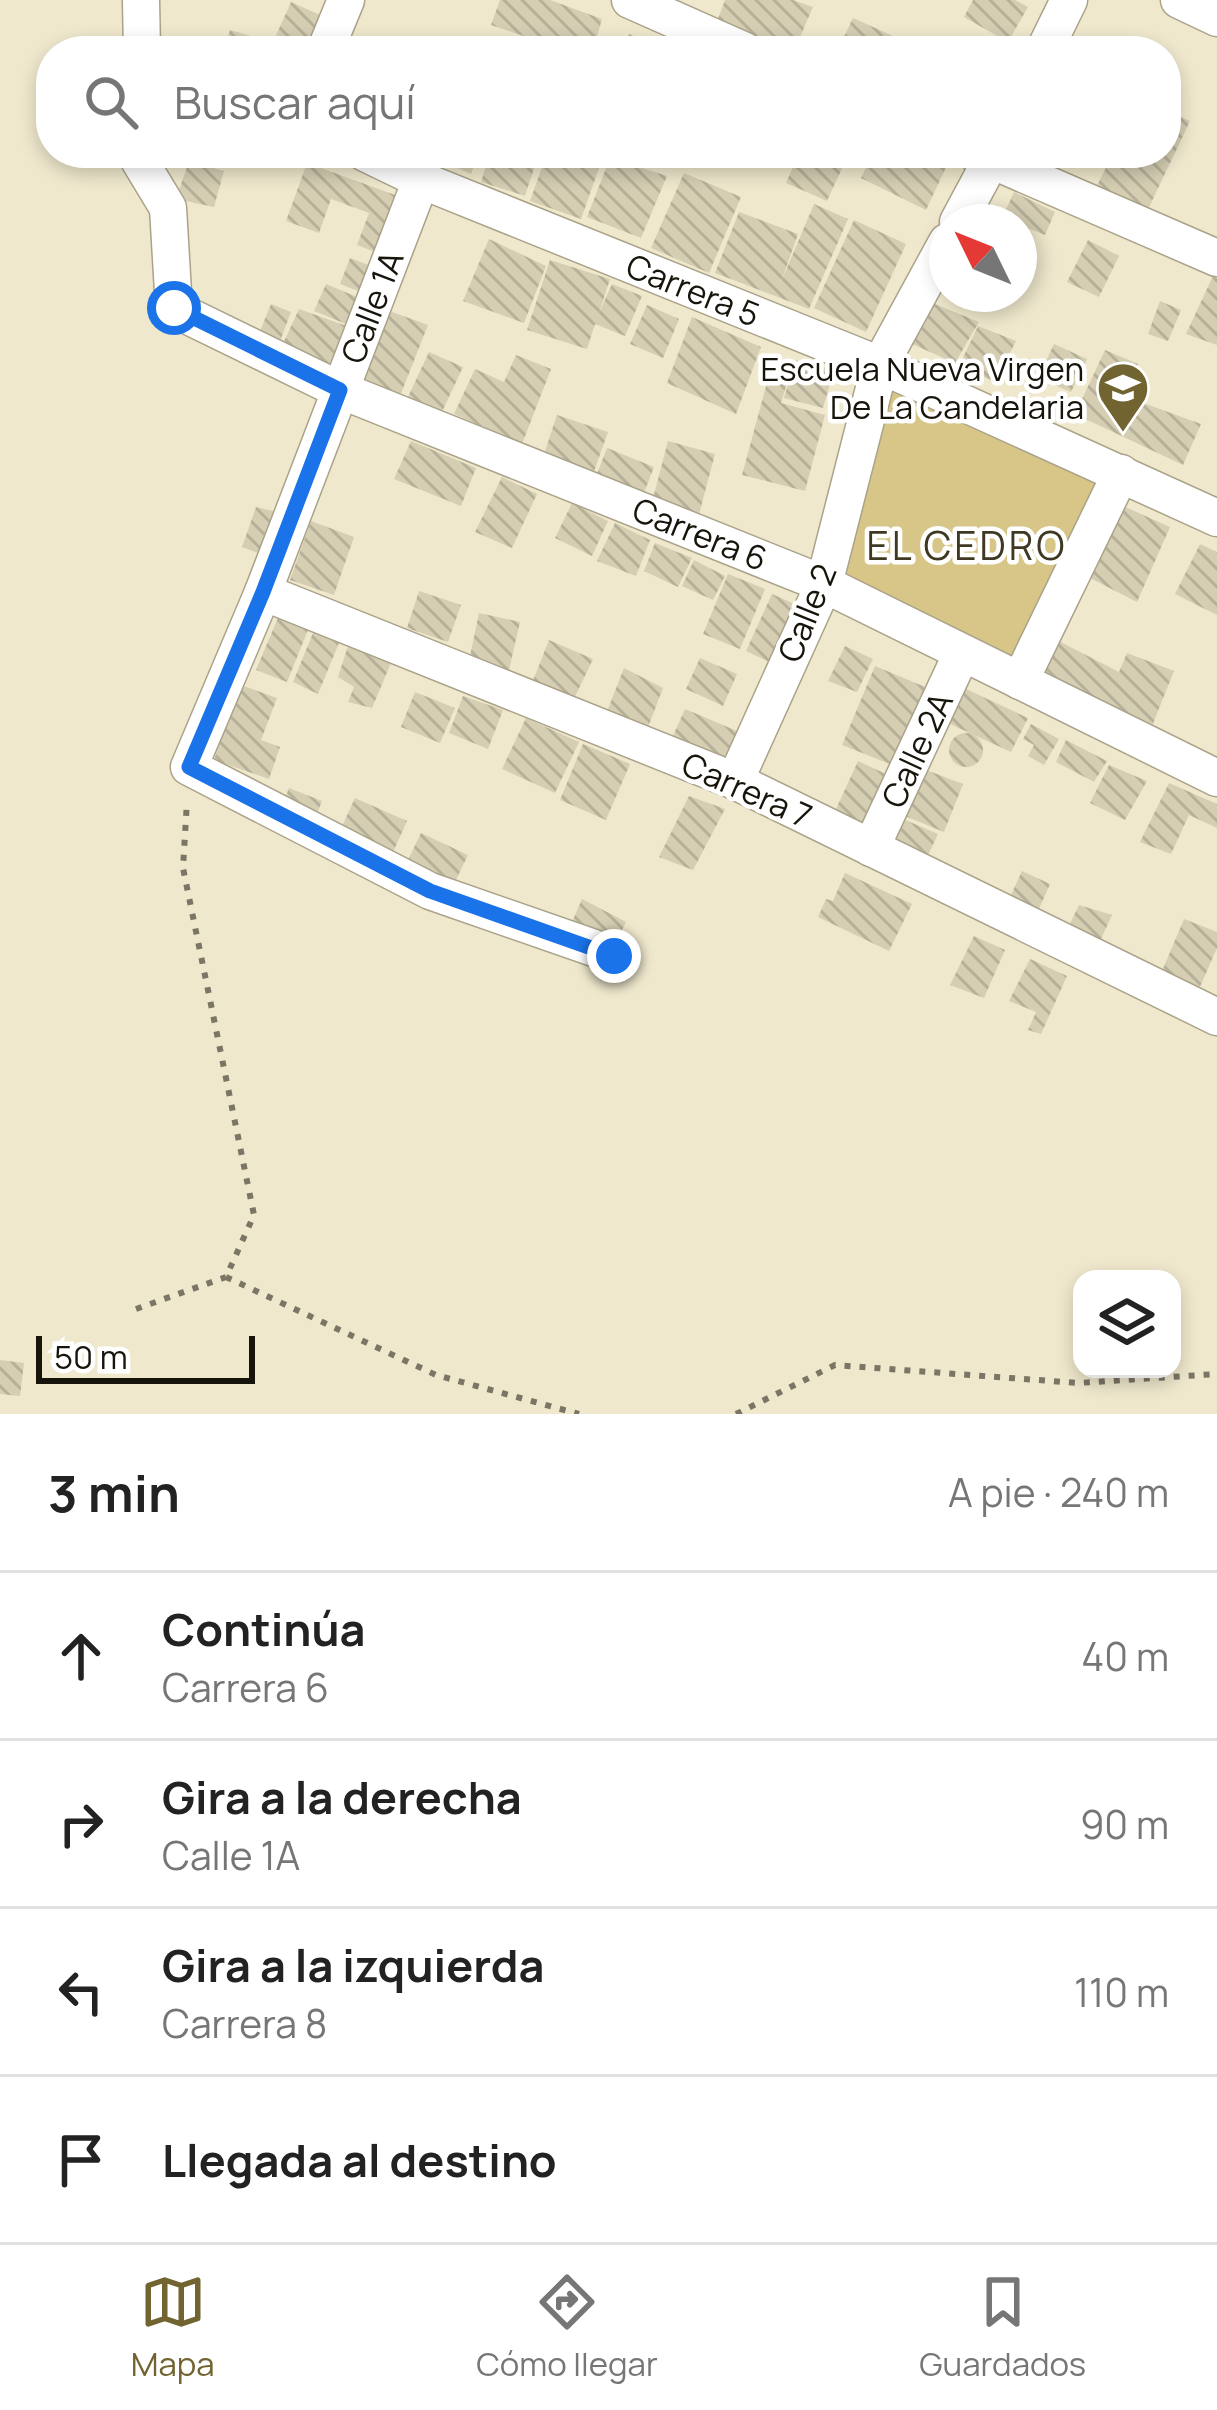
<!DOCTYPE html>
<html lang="es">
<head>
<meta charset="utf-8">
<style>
	body { margin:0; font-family:Manrope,sans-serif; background:#f6f6f6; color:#222 }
	.controls { position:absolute; right:36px; bottom:36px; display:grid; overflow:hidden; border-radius:24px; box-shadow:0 6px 18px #0003 }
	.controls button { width:108px; height:108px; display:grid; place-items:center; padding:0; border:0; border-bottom:3px solid #e0e0e0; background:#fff; color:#222; font:60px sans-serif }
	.compass { position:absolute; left:929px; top:204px; width:108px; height:108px; border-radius:50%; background:#fff; box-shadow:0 6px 18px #0003; rotate:313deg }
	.scale { position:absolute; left:36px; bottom:30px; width:219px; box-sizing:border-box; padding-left:12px; border:6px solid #17140b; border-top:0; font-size:33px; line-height:42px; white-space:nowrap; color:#17140b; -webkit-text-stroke:9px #fff; paint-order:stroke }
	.stop { position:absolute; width:36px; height:36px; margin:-27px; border:9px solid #1a73e8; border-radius:50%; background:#fff }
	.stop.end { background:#1a73e8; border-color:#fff; box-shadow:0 3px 12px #0008 }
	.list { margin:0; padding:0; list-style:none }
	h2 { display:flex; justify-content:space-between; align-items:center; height:156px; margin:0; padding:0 48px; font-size:51px }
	h2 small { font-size:39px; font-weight:400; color:#767676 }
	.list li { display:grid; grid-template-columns:78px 1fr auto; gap:36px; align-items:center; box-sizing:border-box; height:168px; padding:0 48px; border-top:3px solid #e0e0e0 }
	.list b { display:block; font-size:45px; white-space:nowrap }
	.list p { margin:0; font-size:39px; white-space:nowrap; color:#767676 }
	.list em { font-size:39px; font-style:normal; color:#767676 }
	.icon { flex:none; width:66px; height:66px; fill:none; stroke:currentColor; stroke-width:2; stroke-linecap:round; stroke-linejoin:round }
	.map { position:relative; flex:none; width:1217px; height:1414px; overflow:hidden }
	.search { position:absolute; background:#fff; box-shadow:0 6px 18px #0003; left:36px; right:36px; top:36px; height:132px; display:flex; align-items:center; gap:30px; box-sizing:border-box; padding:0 42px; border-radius:48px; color:#767676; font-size:45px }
	.sheet { height:828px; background:#fff }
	nav { display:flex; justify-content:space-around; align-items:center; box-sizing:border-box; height:168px; border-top:3px solid #e0e0e0; background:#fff; font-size:33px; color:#767676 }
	nav a { display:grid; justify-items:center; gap:6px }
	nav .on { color:#716431 }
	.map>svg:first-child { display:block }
	.green { fill:#d7c687 }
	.building { fill:url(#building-back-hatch) }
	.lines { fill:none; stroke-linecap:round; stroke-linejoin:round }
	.minor-casing { stroke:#aaa38a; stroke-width:39 }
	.path { stroke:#7a7564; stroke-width:6; stroke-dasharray:6 9; stroke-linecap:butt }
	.minor { stroke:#fff; stroke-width:36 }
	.route { stroke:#1a73e8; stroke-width:15 }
	.labels { text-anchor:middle; stroke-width:9; stroke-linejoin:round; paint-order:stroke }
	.street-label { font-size:33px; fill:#17140b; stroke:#fff }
	.poi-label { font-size:33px; fill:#17140b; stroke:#fff; text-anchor:end }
	.quarter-label { font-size:39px; letter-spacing:3px; fill:#3f3923; stroke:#fff }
</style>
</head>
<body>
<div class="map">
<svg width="1217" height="1414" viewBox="0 0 1217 1414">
	<defs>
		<pattern id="building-back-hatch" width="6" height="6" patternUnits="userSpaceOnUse" patternTransform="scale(3)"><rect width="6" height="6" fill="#d5ceb3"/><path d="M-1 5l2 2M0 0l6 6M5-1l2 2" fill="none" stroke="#b6b099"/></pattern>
	</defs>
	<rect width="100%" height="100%" fill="#efe8cd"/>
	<!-- green -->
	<polygon class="green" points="880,365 1121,473 1020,681 824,584"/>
	<!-- building -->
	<g class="building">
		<polygon points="500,0 550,0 602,19 593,51 568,51 491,25"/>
		<polygon points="725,0 793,0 813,7 794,51 716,24"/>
		<polygon points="973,0 1015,0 1028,7 1008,42 964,17"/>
		<polygon points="291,2 329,19 315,51 269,51"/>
		<polygon points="853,18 893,36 886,51 837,51"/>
		<polygon points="230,30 268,41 263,51 223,51"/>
		<polygon points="629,34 672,51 624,51"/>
		<polygon points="1166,110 1190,121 1143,220 1092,196 1113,153 1166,153"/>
		<polygon points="424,153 478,153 471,174"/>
		<polygon points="490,153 539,153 525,196 481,182"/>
		<polygon points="547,153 604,154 581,219 530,201"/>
		<polygon points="799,153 849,153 827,201 786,183"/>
		<polygon points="873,153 937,153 950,159 926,210 861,178"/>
		<polygon points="610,158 667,176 641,238 587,217"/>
		<polygon points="189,161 224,171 214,207 176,199"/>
		<polygon points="307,163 409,200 388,257 357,245 369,213 331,199 319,233 286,221"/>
		<polygon points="684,173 741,197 709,273 651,248"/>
		<polygon points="1014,192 1055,212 1045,235 1002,218"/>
		<polygon points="814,204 848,219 809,309 715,273 739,212 798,234 781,282"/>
		<polygon points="854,220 906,244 866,332 814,308"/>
		<polygon points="489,239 546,266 524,323 463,301"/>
		<polygon points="1088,240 1119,256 1099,297 1067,282"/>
		<polygon points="350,258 371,266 361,292 340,284"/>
		<polygon points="550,260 610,279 599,313 612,284 642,296 625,336 595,324 587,349 527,330"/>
		<polygon points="1213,276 1217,278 1217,345 1186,334"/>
		<polygon points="326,284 357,297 346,324 314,311"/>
		<polygon points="923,299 979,322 955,363 903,340"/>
		<polygon points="1160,301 1181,310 1168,341 1148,334"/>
		<polygon points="271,304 291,312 279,344 258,336"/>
		<polygon points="647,305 679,319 663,358 630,344"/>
		<polygon points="299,309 355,329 337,371 281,348"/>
		<polygon points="384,309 428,325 400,396 356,379"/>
		<polygon points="692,317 761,347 736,414 667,383"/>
		<polygon points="978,326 1016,341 995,382 959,366"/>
		<polygon points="1054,344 1087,359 1071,392 1038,378"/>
		<polygon points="1105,350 1138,364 1124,396 1201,424 1183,465 1075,414"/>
		<polygon points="429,352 463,367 441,414 407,399"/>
		<polygon points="516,355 551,369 522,444 454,414 475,369 504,382"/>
		<polygon points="795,360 834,370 823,408 784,398"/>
		<polygon points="768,379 787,383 781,403 825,415 805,491 742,475"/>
		<polygon points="557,415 608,432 592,477 542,460"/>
		<polygon points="411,441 476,468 461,506 394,479"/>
		<polygon points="668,441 715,454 698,518 651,506"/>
		<polygon points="607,448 654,467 642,498 595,479"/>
		<polygon points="502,477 537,494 512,548 475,532"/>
		<polygon points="572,503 608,521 592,556 555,538"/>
		<polygon points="1123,506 1170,527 1137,602 1086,576"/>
		<polygon points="256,507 285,514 269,557 242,547"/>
		<polygon points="311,521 354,537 334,595 290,580"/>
		<polygon points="615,523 650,540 636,576 597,561"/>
		<polygon points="655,543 692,558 678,587 644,571"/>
		<polygon points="1200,544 1217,552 1217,615 1175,594"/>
		<polygon points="694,560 725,576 713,600 682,586"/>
		<polygon points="728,574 765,589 740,649 703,634"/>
		<polygon points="419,591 461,605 448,642 407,628"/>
		<polygon points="772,594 806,609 780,667 746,651"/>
		<polygon points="280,613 310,625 287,682 256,670"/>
		<polygon points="479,613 520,622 509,670 469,661"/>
		<polygon points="315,628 341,638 318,694 293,682"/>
		<polygon points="1051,637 1119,672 1127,653 1174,671 1150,731 1033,676"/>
		<polygon points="549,640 593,659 573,701 532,683"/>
		<polygon points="348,646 391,663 372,708 348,702 354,687 338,677"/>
		<polygon points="845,646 873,659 857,692 828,681"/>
		<polygon points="700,658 737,674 723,706 686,689"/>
		<polygon points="875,666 930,689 895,766 842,745"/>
		<polygon points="624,668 663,688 647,730 606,714"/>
		<polygon points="241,685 277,698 261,740 280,747 269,779 214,760"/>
		<polygon points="966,689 1028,718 1011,752 950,724"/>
		<polygon points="415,692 455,708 440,743 401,727"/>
		<polygon points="463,696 503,710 488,749 449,733"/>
		<polygon points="685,709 744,734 727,771 668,747"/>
		<polygon points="526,718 579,742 555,793 502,769"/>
		<polygon points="1031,724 1059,739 1044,765 1028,756 1034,745 1023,739"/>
		<circle cx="966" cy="750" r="17"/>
		<polygon points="1066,740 1107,761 1094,782 1056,762"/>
		<polygon points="583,744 630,764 606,820 560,800"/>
		<polygon points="858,761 886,774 860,833 831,820"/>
		<polygon points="1109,765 1147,781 1125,820 1090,803"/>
		<polygon points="921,768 963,784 944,832 900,814"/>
		<polygon points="1169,783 1217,804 1217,828 1189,815 1171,854 1140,842"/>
		<polygon points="289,788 322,801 314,821 281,808"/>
		<polygon points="689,796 725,809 693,870 659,857"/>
		<polygon points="355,798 407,821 390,859 338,835"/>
		<polygon points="903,819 938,834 923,866 888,849"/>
		<polygon points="421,833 468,855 452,888 405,866"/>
		<polygon points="1022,871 1050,884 1035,918 1006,906"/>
		<polygon points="845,873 912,904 889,951 818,917 826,899 833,901"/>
		<polygon points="582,899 626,922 613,948 569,929"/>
		<polygon points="1079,905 1112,915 1096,950 1066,932"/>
		<polygon points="1184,919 1217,932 1217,948 1195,998 1157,983"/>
		<polygon points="974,936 1005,950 984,998 950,985"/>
		<polygon points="1030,959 1067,976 1041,1034 1028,1030 1036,1012 1009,1001"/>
		<polygon points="0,1360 24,1363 20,1396 0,1394"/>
	</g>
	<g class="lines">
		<!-- minor casing -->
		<g class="minor-casing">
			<g id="minor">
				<polyline points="141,0 142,51"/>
				<polyline points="630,0 745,51"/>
				<polyline points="1179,0 1217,18"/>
				<polyline points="325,51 346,0"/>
				<polyline points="1044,51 1069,0"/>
				<polyline points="139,153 139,160 168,208 174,309 340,390 824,584 1217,778"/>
				<polyline points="365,153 421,180 880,365 1217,518"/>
				<polyline points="975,153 1217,258"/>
				<polyline points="421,180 263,592 189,767 430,891 614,955"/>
				<polyline points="958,222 995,153"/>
				<polyline points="263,592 735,781 1217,1017"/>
				<polyline points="1020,681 1121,473"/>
				<polyline points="735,781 824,584 880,365 947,242"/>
				<polyline points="871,848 962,653"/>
			</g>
		</g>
		<!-- path -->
		<g class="path">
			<polyline points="226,1277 436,1375 579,1414"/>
			<polyline points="136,1309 226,1277 254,1215 183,868 187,801"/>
			<polyline points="736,1414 835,1365 1078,1383 1217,1374"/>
		</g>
		<!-- minor -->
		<use href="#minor" class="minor"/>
	</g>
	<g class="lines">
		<!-- route -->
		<polyline class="route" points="174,308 340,390 263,592 189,767 430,891 614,956"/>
	</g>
	<!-- icons -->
	<defs>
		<g id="school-pin" transform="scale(2.7)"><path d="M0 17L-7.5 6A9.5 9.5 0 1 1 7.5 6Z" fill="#716431" stroke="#fff"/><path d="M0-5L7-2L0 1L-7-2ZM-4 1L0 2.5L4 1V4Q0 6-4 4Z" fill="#fff"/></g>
	</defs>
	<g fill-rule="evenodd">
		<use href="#school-pin" x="1123" y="388"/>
	</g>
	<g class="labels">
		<!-- street labels -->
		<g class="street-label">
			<text transform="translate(693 290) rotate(22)" y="12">Carrera 5</text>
			<text transform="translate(372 307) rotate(-69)" y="12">Calle 1A</text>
			<text transform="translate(700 534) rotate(22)" y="12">Carrera 6</text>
			<text transform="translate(807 613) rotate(-68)" y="12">Calle 2</text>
			<text transform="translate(917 750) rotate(-65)" y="12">Calle 2A</text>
			<text transform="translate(747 790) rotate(24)" y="12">Carrera 7</text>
		</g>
		<!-- poi labels -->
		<g class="poi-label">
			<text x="1084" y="381">Escuela Nueva Virgen<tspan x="1084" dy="38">De La Candelaria</tspan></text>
		</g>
		<!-- quarter labels -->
		<g class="quarter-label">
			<text x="967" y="560">EL CEDRO</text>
		</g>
	</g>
</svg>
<div class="controls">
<button><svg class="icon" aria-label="layers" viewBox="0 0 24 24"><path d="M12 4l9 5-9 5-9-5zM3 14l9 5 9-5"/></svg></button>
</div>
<svg class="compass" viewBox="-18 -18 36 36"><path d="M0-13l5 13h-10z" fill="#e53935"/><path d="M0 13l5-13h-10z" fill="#767676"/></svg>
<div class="scale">50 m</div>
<div class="stop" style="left:174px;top:308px"></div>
<div class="stop end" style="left:614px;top:956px"></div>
<div class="search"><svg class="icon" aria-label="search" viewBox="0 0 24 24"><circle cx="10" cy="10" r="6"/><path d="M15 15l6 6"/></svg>Buscar aquí</div>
</div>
<section class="sheet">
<h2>3 min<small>A pie · 240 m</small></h2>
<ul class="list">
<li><svg class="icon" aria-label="ahead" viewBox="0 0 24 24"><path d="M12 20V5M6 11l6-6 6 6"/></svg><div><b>Continúa</b><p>Carrera 6</p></div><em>40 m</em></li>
<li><svg class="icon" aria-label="right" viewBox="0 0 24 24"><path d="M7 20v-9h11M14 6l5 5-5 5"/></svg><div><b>Gira a la derecha</b><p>Calle 1A</p></div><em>90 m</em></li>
<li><svg class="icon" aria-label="left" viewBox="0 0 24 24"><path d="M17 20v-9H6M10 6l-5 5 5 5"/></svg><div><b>Gira a la izquierda</b><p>Carrera 8</p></div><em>110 m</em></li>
<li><svg class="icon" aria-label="arrive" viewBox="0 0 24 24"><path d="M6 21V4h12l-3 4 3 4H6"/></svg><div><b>Llegada al destino</b></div></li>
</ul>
</section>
<nav>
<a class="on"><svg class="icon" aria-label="map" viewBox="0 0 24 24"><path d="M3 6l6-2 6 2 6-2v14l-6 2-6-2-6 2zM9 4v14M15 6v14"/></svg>Mapa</a>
<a><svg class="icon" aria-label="directions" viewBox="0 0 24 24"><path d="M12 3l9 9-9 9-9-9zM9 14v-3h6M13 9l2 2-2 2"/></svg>Cómo llegar</a>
<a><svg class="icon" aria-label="saved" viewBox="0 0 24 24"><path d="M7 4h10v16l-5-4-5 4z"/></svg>Guardados</a>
</nav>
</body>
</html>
